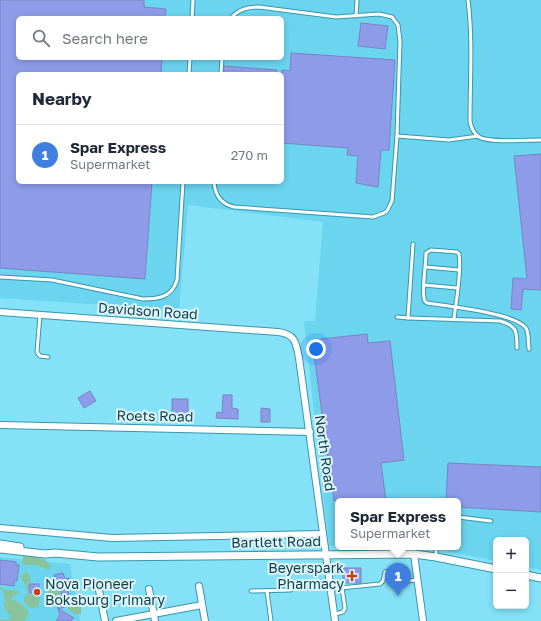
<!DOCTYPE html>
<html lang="en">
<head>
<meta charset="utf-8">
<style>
	body { margin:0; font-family:"Golos Text",sans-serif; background:#f2f2f3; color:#1f2937 }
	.controls { position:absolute; right:12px; bottom:12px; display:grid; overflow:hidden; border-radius:6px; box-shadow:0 2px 6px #0003 }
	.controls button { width:36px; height:36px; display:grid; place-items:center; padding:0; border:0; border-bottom:1px solid #e0e1e3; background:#fff; color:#1f2937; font:20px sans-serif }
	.you { position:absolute; left:316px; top:349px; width:14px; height:14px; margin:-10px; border:3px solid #fff; border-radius:50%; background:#1a73e8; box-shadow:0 0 0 6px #1a73e833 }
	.badge { display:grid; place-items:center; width:26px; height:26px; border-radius:50%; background:#111827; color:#fff; font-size:13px; font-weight:700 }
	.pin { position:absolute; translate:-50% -33px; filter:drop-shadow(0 1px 2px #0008) }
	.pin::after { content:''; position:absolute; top:21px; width:14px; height:12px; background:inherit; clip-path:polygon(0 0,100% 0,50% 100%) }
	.popup { position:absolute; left:335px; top:498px; width:126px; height:52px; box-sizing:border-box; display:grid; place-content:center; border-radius:6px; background:#fff; filter:drop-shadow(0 1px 3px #0005); font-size:13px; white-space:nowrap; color:#747a83 }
	.popup b { font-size:15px; color:#1f2937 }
	.popup::after { content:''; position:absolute; left:50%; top:100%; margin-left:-8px; border:8px solid transparent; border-top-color:#fff }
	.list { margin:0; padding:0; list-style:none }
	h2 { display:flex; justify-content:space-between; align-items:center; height:52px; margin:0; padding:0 16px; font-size:17px }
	h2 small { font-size:13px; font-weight:400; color:#747a83 }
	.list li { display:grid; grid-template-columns:26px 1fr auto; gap:12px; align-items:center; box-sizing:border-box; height:60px; padding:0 16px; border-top:1px solid #e0e1e3 }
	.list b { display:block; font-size:15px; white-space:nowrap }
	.list p { margin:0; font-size:13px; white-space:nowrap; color:#747a83 }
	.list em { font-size:13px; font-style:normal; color:#747a83 }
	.icon { flex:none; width:22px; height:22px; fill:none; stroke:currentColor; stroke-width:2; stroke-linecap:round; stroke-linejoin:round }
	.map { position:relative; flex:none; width:541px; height:621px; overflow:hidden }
	.search { position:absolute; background:#fff; box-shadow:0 2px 6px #0003; left:16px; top:16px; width:268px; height:44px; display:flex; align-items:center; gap:10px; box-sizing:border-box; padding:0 14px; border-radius:6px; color:#747a83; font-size:15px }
	.panel { position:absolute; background:#fff; box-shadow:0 2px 6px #0003; left:16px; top:72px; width:268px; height:112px; border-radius:6px }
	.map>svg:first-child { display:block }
	.built { fill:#6bd4ee; fill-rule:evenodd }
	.green { fill:#88c39c }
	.building { fill:#8e9be9; stroke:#7984c2 }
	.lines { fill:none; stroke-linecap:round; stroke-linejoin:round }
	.service-casing { stroke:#3597ac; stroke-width:5 }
	.minor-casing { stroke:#3597ac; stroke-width:8 }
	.tertiary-casing { stroke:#3597ac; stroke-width:9 }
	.service { stroke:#fff; stroke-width:3 }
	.minor { stroke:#fff; stroke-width:6 }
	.tertiary { stroke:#fff; stroke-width:7 }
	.poi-dot { fill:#c73e17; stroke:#ddf7fe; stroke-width:1.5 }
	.labels { text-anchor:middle; stroke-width:4; stroke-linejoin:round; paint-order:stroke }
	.street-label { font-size:14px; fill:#133b44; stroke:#ddf7fe }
	.poi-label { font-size:14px; fill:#133b44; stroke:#ddf7fe; text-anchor:end }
</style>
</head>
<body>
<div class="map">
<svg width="541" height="621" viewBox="0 0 541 621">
	<rect width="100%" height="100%" fill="#84e1f8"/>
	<!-- built -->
	<g class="built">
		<path d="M0 0H541V570L526 567V540H496V561L426 547H458V501H338V546H329L304 321H315L323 222 188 205 179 310 0 298ZM18 18H282V58H18ZM18 74H282V182H18Z"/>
		<polygon points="0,557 70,564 80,621 0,621"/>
	</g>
	<!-- green -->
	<g class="green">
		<polygon points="26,554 45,560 50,566 49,570 35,565 26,565 22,564 23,557"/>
		<polygon points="24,572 27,572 30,577 31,582 28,584 30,595 35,594 40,597 38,607 30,608 24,602 24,598 28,593 24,582 21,578"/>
		<path d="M55 582C58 587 62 595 60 601L56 602 55 606 48 605 47 600 50 594 47 593V585Z"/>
		<path d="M0 587 6 590 19 591 18 594 13 596 11 599 19 602 28 611V616L24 621H0V620L10 619 11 616C7 613 5 609 3 604L6 603 3 590 0 589Z"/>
		<polygon points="70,601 79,602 81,606 81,614 74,614 68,609"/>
	</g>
	<!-- building -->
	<g class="building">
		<polygon points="0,0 144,0 144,7 166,9 165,18 18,18 18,58 162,58 161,74 18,74 18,182 152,182 145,279 0,268"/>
		<polygon points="361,23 388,26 385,49 358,46"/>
		<polygon points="291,53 395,60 389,150 381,150 378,187 356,183 358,156 347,155 348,148 282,143 282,70 290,71"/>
		<polygon points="224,66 277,70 277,74 224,74"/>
		<polygon points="541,154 541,290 523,289 521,310 511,309 513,278 527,279 514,156"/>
		<polygon points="367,334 368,343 390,341 404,460 381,463 386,501 334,501 312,340"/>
		<polygon points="90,391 96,401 84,408 78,398"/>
		<polygon points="223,395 232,395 232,408 238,409 238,419 216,418 217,412 222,413"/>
		<rect x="172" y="399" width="16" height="16"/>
		<polygon points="261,408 270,409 270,422 261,422"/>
		<polygon points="448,463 541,467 541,512 458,507 458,501 446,501"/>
		<polygon points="0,560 16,562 16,565 19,565 17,581 14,581 14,586 0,584"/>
		<rect x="343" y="568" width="18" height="15"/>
		<polygon points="63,573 65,579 69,578 70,583 66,584 69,595 62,597 58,581 56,582 54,575"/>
		<polygon points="29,584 39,584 39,592 30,593"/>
		<polygon points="65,600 67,606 59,609 74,618 71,621 56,621 60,615 56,603"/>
	</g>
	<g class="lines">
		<!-- service casing -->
		<g class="service-casing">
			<g id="service">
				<path d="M468 0C473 40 470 80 470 121 471 127 473 133 479 137 489 143 527 140 541 140"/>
				<polyline points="356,16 357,0"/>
				<polyline points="192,18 193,0"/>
				<polyline points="189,74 190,58"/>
				<polyline points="221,74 222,58"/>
				<polyline points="397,136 449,140 478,136"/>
				<path d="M214 182C215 195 221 204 234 207L373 217 384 213 387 211 392 201 397 136 400 41 398 25 392 17 379 14 336 17 259 7C248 7 239 9 231 18"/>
				<polyline points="426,267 459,270"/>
				<path d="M0 277 52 280 143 299C159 299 172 297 177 280L183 182"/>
				<polyline points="424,285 457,288"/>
				<polyline points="40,315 37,352 40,356 48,357"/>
				<polyline points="397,317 408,318 413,244"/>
				<path d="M408 318 500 321C517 326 517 331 517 348"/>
				<path d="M454 319C456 301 462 271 459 254L457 252 431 250 426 253C426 265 422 287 424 298 424 302 425 301 427 303 447 306 515 313 526 328 529 333 528 343 529 349"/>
				<polyline points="458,517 491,521"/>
				<polyline points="436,547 436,557"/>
				<path d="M331 589 380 584 383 581 385 572C396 568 401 570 406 580L407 581 417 580"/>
				<polyline points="251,591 291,590"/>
				<polyline points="267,591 271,621"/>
				<polyline points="335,614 343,612 345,608 342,588"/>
			</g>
		</g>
		<!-- minor casing -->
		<g class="minor-casing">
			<g id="minor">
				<path d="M0 312 278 332C295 334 296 342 299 358L335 621"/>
				<polyline points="0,425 310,432"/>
				<polyline points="0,528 112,538 323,534"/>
				<polyline points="414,554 423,621"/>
				<polyline points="199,586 205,621"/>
				<polyline points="149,589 155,621"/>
				<polyline points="99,590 105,621"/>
				<polyline points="116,621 202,605"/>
			</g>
		</g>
		<!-- tertiary casing -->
		<g class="tertiary-casing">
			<g id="tertiary">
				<polyline points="0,544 20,547"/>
				<polyline points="0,549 45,554 55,553 98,557 414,554 436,557 496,569"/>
				<polyline points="526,575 541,578"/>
			</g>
		</g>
		<!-- service -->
		<use href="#service" class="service"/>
		<!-- minor -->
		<use href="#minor" class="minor"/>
		<!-- tertiary -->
		<use href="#tertiary" class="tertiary"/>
	</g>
	<!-- markers -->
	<g class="poi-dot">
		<path d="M350 570h4v4h4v4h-4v4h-4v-4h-4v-4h4z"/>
		<circle cx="37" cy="592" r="4"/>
	</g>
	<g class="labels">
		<!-- street labels -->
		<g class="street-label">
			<text transform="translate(148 311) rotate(4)" y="5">Davidson Road</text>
			<text transform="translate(155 416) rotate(1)" y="5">Roets Road</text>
			<text transform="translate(325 453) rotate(82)" y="5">North Road</text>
			<text transform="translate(276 542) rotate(-1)" y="5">Bartlett Road</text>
		</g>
		<!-- poi labels -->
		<g class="poi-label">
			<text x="344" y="573">Beyerspark<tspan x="344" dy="16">Pharmacy</tspan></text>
			<text x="45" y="589" text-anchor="start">Nova Pioneer<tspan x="45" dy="16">Boksburg Primary</tspan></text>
		</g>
	</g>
</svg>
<div class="controls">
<button>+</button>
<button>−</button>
</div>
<div class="you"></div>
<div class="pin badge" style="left:398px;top:596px;background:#3f7fe0">1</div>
<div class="popup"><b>Spar Express</b>Supermarket</div>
<div class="search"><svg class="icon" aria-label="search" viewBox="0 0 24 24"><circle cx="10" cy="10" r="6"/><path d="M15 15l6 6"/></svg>Search here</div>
<section class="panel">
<h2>Nearby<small></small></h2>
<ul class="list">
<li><span class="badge" style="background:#3f7fe0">1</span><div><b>Spar Express</b><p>Supermarket</p></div><em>270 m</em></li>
</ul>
</section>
</div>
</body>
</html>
